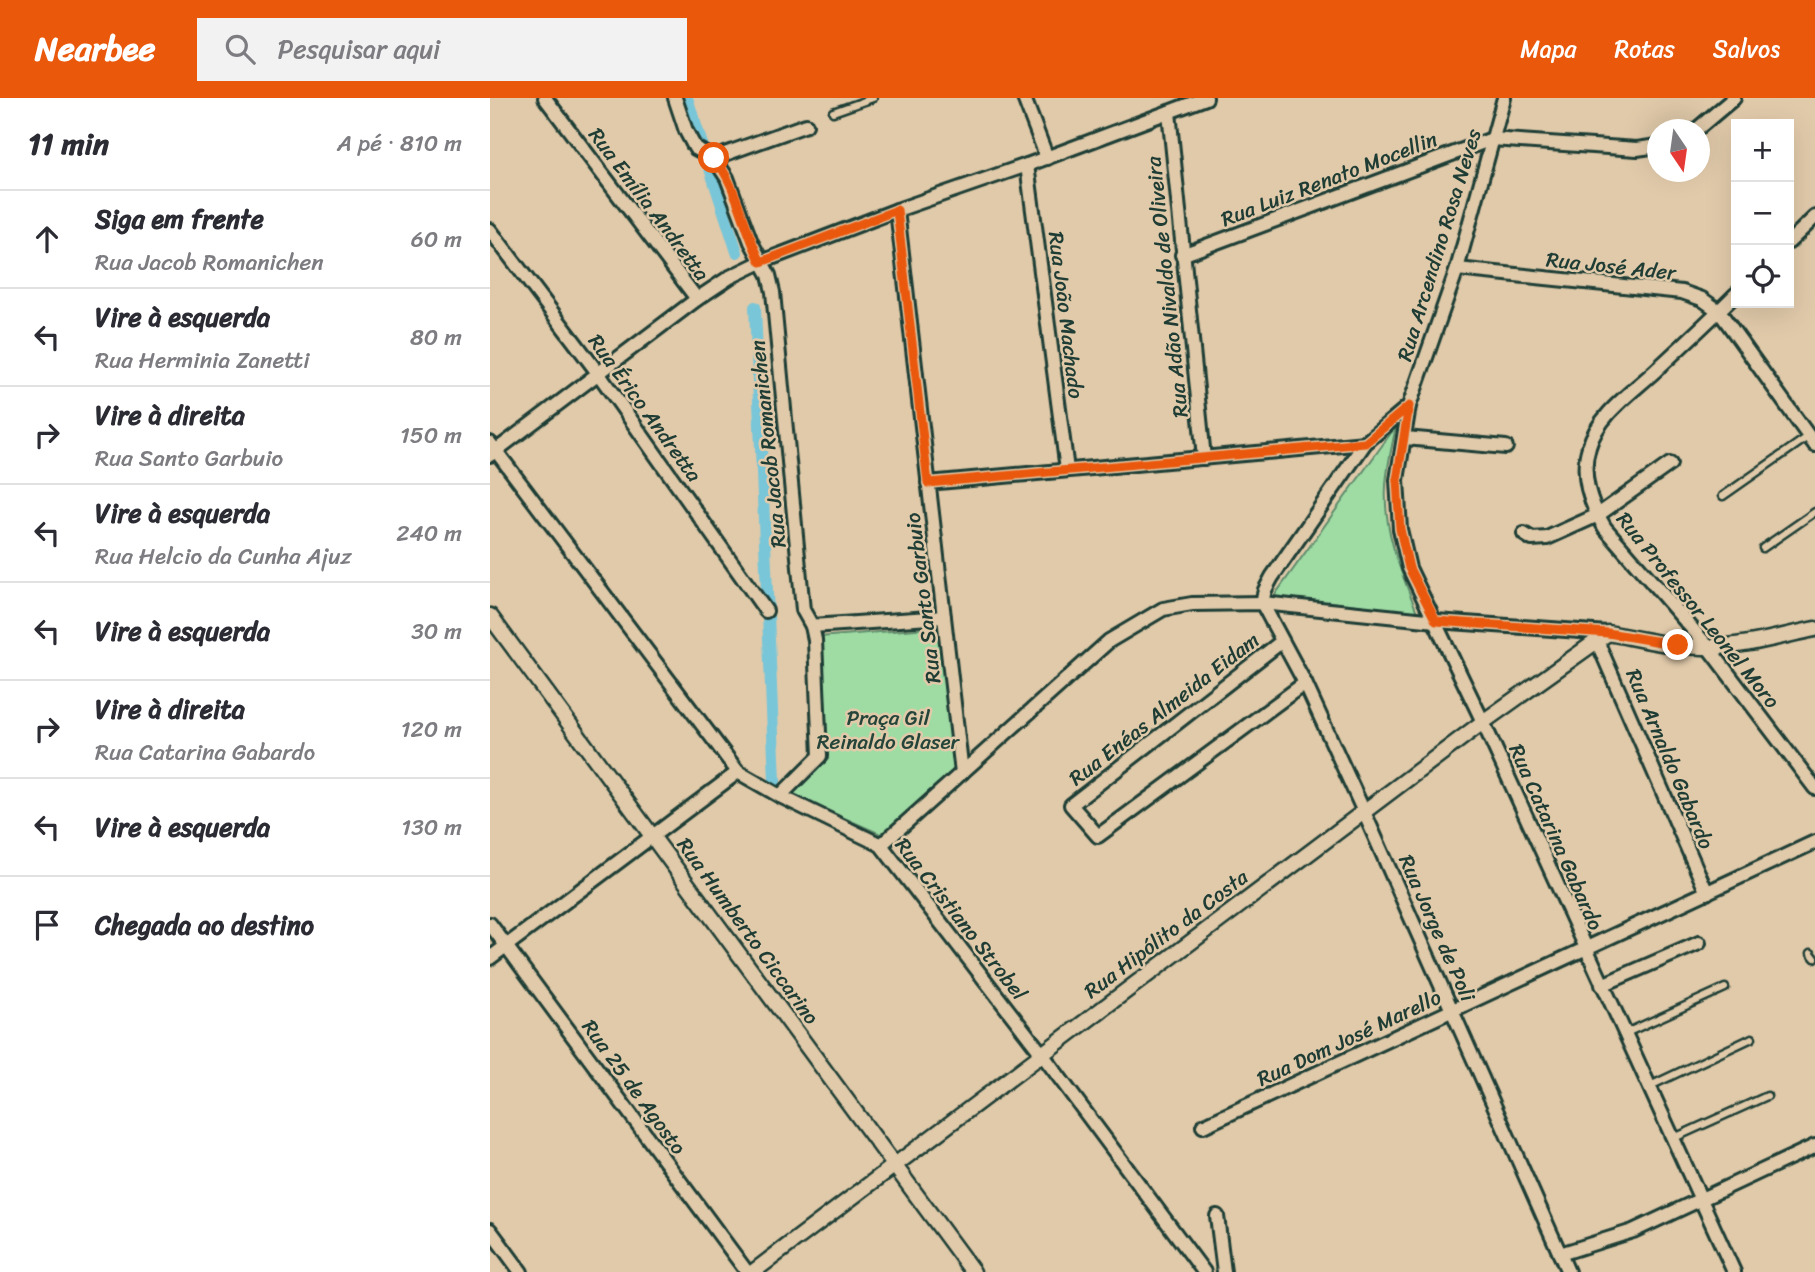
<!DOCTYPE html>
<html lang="pt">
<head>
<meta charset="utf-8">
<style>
	body { margin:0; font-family:Sriracha,sans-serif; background:#f2f2f3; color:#2b2b33 }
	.controls { position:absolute; right:21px; top:21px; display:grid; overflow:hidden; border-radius:0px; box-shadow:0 7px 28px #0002 }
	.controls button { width:63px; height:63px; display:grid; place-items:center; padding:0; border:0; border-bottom:2px solid #e1e1e2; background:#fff; color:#2b2b33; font:35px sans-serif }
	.compass { position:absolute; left:1157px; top:21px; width:63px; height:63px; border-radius:50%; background:#fff; box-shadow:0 7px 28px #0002; rotate:167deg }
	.stop { position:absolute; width:21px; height:21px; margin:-16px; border:5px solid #ea580c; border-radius:50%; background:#fff }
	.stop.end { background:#ea580c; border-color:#fff; box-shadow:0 2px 7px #0008 }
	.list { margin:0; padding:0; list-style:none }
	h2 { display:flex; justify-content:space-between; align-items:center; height:91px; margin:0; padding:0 28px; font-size:30px }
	h2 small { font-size:23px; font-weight:400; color:#7c7c81 }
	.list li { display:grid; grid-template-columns:46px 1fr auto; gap:21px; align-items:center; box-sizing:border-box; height:98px; padding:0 28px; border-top:2px solid #e1e1e2 }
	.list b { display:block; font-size:26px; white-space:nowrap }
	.list p { margin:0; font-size:23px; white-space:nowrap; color:#7c7c81 }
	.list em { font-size:23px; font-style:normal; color:#7c7c81 }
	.icon { flex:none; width:38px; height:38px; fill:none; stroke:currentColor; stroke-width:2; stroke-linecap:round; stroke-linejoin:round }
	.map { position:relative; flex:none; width:1325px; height:1174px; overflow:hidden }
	header { display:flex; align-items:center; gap:42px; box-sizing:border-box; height:98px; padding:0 35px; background:#ea580c; color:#fff }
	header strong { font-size:33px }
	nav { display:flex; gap:38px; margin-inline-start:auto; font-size:24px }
	.search { width:490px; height:63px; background:#f2f2f3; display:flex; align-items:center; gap:18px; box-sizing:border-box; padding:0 24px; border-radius:0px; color:#7c7c81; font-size:26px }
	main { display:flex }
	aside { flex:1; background:#fff }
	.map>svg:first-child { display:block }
	.green { fill:#9fdca4; stroke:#5f8c6c; stroke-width:2 }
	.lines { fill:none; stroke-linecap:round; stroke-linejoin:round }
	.canal { stroke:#79c6d8; stroke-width:12 }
	.service-casing { stroke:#1f3d34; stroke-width:11 }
	.minor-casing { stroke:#1f3d34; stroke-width:18 }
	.tertiary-casing { stroke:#1f3d34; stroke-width:19 }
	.service { stroke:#e1caaa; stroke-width:6 }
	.minor { stroke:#e1caaa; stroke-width:12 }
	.tertiary { stroke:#e1caaa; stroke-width:14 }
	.route { stroke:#ea580c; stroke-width:9 }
	.labels { text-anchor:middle; stroke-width:5; stroke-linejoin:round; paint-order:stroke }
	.street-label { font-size:21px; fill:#1f3d34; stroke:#e1caaa }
	.park-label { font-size:21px; fill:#25453a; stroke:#e1caaa }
</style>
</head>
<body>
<header>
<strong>Nearbee</strong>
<div class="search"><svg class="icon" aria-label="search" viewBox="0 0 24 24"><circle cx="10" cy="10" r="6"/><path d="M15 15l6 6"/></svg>Pesquisar aqui</div>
<nav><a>Mapa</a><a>Rotas</a><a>Salvos</a></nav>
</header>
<main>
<aside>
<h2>11 min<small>A pé · 810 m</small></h2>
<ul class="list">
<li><svg class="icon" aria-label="ahead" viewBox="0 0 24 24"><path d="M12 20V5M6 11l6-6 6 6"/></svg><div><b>Siga em frente</b><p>Rua Jacob Romanichen</p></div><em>60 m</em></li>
<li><svg class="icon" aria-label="left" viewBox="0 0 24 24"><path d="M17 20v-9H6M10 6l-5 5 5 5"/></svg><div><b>Vire à esquerda</b><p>Rua Herminia Zanetti</p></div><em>80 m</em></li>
<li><svg class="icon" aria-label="right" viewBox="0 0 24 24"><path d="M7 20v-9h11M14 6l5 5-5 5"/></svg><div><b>Vire à direita</b><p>Rua Santo Garbuio</p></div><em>150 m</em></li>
<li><svg class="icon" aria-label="left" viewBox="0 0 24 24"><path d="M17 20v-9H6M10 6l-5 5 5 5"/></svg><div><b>Vire à esquerda</b><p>Rua Helcio da Cunha Ajuz</p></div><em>240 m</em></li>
<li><svg class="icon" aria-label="left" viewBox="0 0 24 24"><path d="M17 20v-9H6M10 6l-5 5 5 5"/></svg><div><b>Vire à esquerda</b></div><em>30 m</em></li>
<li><svg class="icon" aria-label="right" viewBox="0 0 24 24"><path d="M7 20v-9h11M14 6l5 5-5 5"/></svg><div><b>Vire à direita</b><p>Rua Catarina Gabardo</p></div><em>120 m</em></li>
<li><svg class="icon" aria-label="left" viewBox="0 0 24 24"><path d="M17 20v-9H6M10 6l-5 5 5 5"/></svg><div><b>Vire à esquerda</b></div><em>130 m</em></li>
<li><svg class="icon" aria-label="arrive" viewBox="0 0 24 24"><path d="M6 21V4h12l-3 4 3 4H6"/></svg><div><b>Chegada ao destino</b></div></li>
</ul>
</aside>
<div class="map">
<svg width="1325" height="1174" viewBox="0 0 1325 1174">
	<rect width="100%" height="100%" fill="#e1caaa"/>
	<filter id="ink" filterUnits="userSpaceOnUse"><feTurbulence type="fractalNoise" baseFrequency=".0143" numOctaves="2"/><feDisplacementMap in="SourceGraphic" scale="14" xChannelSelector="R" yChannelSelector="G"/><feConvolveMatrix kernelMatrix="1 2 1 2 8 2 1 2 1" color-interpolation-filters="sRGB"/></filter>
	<g filter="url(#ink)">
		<!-- green -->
		<g class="green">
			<path d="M906 328C902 348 897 368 896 388 893 433 911 474 927 514L782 501Z"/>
			<polygon points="450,529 465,672 395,738 302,697 338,661 329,539"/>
		</g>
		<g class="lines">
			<!-- canal -->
			<g class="canal">
				<polyline points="197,0 247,154"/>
				<polyline points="265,209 285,683"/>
			</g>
			<!-- service casing -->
			<g class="service-casing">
				<g id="service">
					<polyline points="343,14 383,0"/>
					<polyline points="1233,398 1319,338"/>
					<polyline points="1273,450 1325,414"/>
					<polyline points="1321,855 1325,860"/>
					<polyline points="1136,935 1235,890"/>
					<polyline points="1160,988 1262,940"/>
					<polyline points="1184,1040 1277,998"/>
				</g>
			</g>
			<!-- minor casing -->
			<g class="minor-casing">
				<g id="minor">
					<polyline points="55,0 207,201"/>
					<polyline points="185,0 196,33 205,50 224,60 237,80 261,144 279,177 283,194 313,512 322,528 325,542 330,658 290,698"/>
					<polyline points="534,0 557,60"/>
					<polyline points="1014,0 967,171 919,308 875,345 782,479 775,492 772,505 815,585 874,714 1078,1174"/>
					<polyline points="679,14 714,360"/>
					<polyline points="1206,32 1244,0"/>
					<polyline points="224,60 316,27"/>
					<polyline points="537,67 577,372"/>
					<polyline points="407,112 472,675"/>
					<polyline points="0,132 108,275 276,513"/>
					<polyline points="1299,144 1325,119"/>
					<polyline points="692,157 1002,41 1147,51 1168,48"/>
					<polyline points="967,171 1192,194 1212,201 1229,213 1325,347"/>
					<path d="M1246 196C1220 222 1192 248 1165 273 1141 295 1108 317 1099 349 1090 376 1100 406 1115 430L1218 549 1325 690"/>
					<polyline points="919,308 907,382 910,431 919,470 993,624 1244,1174"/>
					<polyline points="915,340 1016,349"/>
					<polyline points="0,345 248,674 290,698 391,747 552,956 714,1174"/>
					<polyline points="0,357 207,201 240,179 271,164 407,112 537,67 716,0"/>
					<polyline points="438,385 875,345"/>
					<polyline points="1034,436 1042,441 1057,440 1108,417 1180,366"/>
					<polyline points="322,528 454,519"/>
					<polyline points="1107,543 1217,795"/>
					<polyline points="791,544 581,707 608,738 815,585"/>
					<polyline points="391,747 619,543 673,511 702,506 772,505 946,523 1118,535"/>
					<polyline points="0,826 257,1174"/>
					<polyline points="0,860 248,674"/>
					<polyline points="1112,887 1209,845"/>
					<polyline points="713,1028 1325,744"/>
					<polyline points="727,1118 734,1174"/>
					<polyline points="0,1132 31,1174"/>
					<polyline points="1070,1156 1143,1133 1325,1048"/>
				</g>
			</g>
			<!-- tertiary casing -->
			<g class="tertiary-casing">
				<g id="tertiary">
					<polyline points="0,518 483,1174"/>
					<path d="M263 1174 993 624 1118 535C1151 541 1185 550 1219 549 1254 549 1290 538 1325 531"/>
				</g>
			</g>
			<!-- service -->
			<use href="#service" class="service"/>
			<!-- minor -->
			<use href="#minor" class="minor"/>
			<!-- tertiary -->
			<use href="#tertiary" class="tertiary"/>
		</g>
	</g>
	<g class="lines" filter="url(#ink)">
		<!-- route -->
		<path class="route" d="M224 60C246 84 255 134 271 164L407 112 438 385 875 345 919 308 907 382 910 431 919 470 946 523 1118 535 1188 547"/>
	</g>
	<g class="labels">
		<!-- street labels -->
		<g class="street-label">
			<text transform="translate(839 81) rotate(-21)" y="7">Rua Luiz Renato Mocellin</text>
			<text transform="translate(159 106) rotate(53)" y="7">Rua Emília Andretta</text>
			<text transform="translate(949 147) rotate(-73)" y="7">Rua Arcendino Rosa Neves</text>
			<text transform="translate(1121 168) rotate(6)" y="7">Rua José Ader</text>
			<text transform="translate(677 189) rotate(-96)" y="7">Rua Adão Nivaldo de Oliveira</text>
			<text transform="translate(576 217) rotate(83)" y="7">Rua João Machado</text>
			<text transform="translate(155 310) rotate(54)" y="7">Rua Érico Andretta</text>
			<text transform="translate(278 346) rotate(-96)" y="7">Rua Jacob Romanichen</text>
			<text transform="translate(433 500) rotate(-97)" y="7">Rua Santo Garbuio</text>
			<text transform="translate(1208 512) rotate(51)" y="7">Rua Professor Leonel Moro</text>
			<text transform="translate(674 611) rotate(-38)" y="7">Rua Enéas Almeida Eidam</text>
			<text transform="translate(1180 661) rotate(67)" y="7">Rua Arnaldo Gabardo</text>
			<text transform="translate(1066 739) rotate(66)" y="7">Rua Catarina Gabardo</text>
			<text transform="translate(471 821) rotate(52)" y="7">Rua Cristiano Strobel</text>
			<text transform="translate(947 830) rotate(66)" y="7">Rua Jorge de Poli</text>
			<text transform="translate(258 833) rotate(54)" y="7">Rua Humberto Ciccarino</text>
			<text transform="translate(676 836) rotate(-37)" y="7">Rua Hipólito da Costa</text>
			<text transform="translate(859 940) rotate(-25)" y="7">Rua Dom José Marello</text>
			<text transform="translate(144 989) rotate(54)" y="7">Rua 25 de Agosto</text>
		</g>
		<!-- park labels -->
		<g class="park-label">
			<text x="398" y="627">Praça Gil<tspan x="398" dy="24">Reinaldo Glaser</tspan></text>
		</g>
	</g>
</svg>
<div class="controls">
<button>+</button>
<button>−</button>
<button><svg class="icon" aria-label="locate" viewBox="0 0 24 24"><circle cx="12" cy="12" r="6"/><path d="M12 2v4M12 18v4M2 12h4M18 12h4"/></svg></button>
</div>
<svg class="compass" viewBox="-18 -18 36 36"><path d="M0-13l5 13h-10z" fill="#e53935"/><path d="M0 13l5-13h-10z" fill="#7c7c81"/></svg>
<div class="stop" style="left:224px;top:60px"></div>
<div class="stop end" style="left:1188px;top:547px"></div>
</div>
</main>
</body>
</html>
